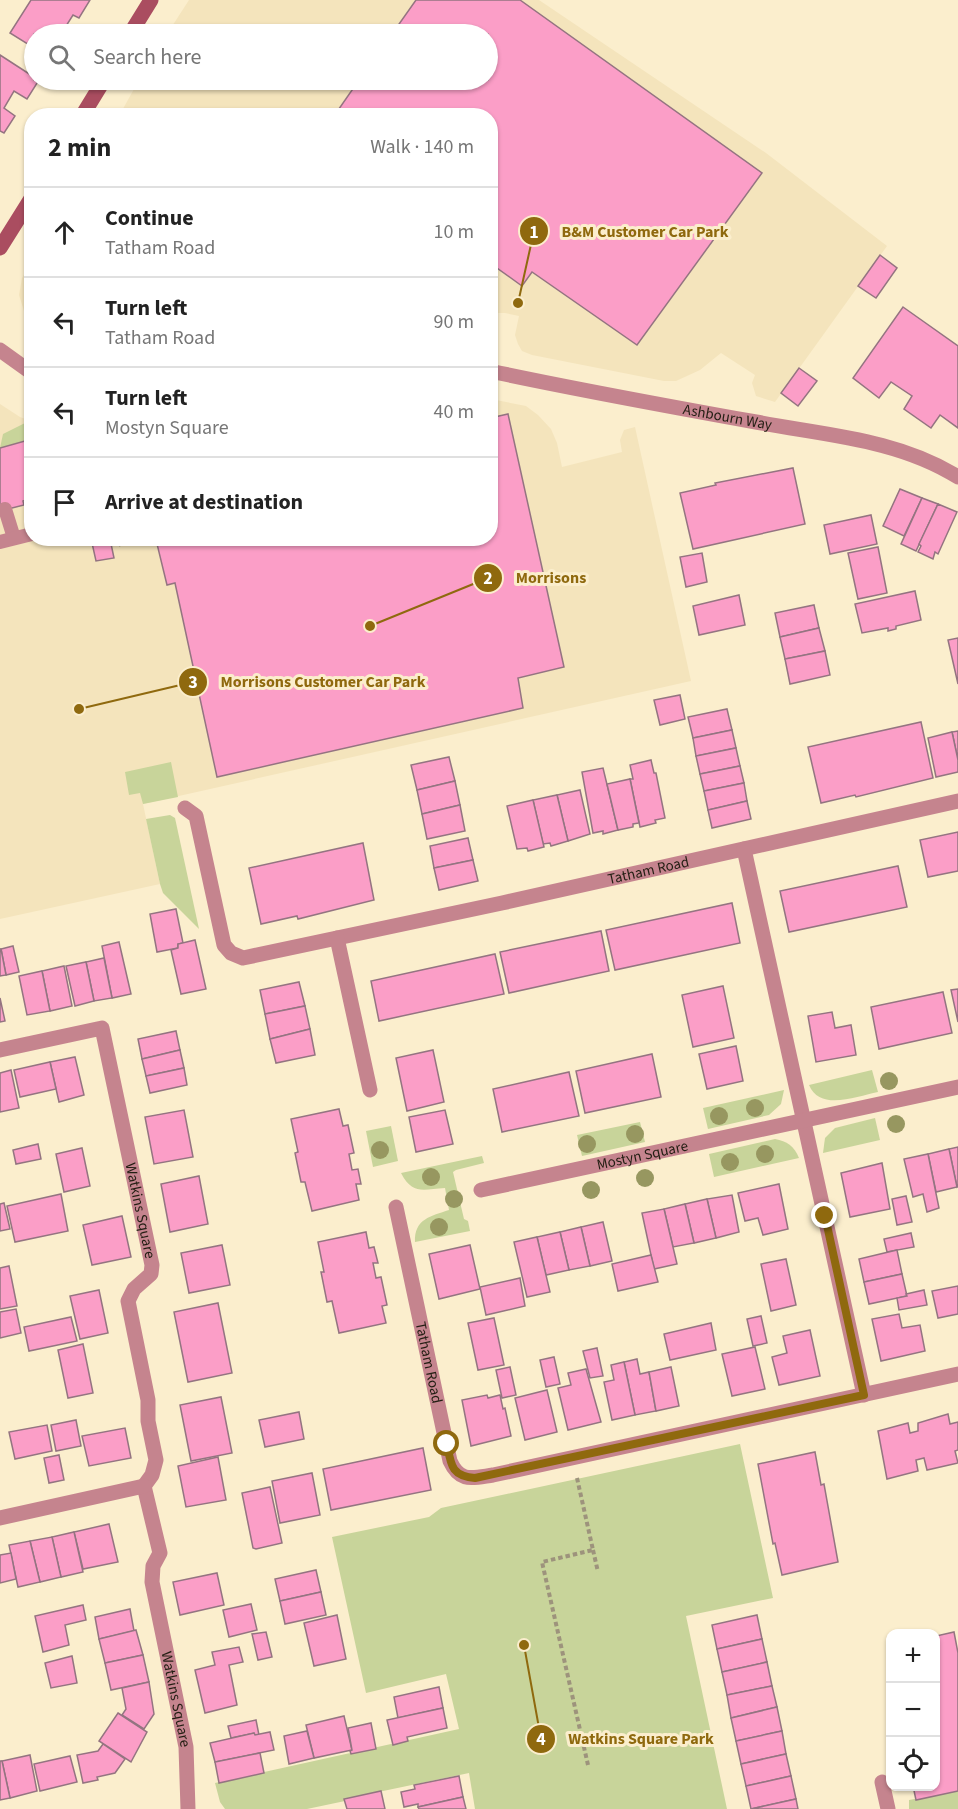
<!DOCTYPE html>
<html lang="en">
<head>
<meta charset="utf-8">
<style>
	body { margin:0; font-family:"Source Sans 3",sans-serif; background:#f2f2f2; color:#222 }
	.controls { position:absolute; right:18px; bottom:18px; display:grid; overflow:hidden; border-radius:12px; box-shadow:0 2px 4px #0004 }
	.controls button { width:54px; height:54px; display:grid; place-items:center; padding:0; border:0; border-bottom:2px solid #e0e0e0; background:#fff; color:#222; font:30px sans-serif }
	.stop { position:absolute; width:18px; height:18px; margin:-14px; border:4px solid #8f690e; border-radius:50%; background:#fff }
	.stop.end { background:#8f690e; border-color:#fff; box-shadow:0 2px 6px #0008 }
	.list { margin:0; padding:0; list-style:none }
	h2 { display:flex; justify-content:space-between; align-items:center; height:78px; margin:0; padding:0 24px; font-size:26px }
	h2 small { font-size:20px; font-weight:400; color:#767676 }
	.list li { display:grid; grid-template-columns:39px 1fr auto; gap:18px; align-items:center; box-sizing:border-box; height:90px; padding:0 24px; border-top:2px solid #e0e0e0 }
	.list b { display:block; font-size:22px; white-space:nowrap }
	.list p { margin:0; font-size:20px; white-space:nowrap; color:#767676 }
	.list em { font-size:20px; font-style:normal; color:#767676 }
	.icon { flex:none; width:33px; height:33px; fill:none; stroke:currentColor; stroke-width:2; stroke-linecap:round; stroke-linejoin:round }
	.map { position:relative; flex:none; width:958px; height:1809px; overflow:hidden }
	.search { position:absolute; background:#fff; box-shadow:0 2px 4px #0004; left:24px; top:24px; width:474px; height:66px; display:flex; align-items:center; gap:15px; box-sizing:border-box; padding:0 21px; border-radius:33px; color:#767676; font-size:22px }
	.panel { position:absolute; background:#fff; box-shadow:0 2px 4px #0004; left:24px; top:108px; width:474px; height:438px; border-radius:24px }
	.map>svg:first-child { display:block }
	.built { fill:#f4e4bc }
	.green { fill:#c8d49a }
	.building { fill:#fb9ec7; stroke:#947481; stroke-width:1.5 }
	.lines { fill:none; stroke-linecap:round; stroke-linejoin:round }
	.path { stroke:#9d937c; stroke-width:4; stroke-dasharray:4.5 3; stroke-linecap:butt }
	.service { stroke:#c5848e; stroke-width:14 }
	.minor { stroke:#c5848e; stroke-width:15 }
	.secondary { stroke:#aa4d60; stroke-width:15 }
	.tree { fill:#979760 }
	.route { stroke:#8f690e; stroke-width:8 }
	.labels { text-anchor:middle; stroke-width:6; stroke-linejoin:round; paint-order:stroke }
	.street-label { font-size:15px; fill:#231e13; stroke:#fbeecd }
	.leader { fill:none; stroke:#8f690e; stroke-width:2 }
	.callout-dot { fill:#8f690e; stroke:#fbeecd; stroke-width:2 }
	.mark-label { font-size:18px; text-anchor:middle; font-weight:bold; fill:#fff }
	.callout-label { font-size:16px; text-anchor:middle; font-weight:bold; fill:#8f690e; stroke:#fbeecd; stroke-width:6; stroke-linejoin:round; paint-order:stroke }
</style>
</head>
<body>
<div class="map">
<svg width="958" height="1809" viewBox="0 0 958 1809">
	<rect width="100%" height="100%" fill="#fbeecd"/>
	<!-- built -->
	<g class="built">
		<polygon points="189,0 539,0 766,153 887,246 775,402 756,396 752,383 755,375 721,353 700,370 676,381 664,381 532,355 522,351 518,344 515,335 519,316 505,313 491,313 490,116 119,116 139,80 488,80 488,34 167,34"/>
		<polygon points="31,263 31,320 24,311 19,295 22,278"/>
		<polygon points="491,399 526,406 538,415 551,429 557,443 562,467 622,452 620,440 624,430 635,427 691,681 143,804 160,884 0,919 0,404 20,417 31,421 32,538 490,538"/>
	</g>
	<!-- green -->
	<g class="green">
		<polygon points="31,420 31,439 0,448 3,434"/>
		<polygon points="171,762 178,797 143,804 140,793 129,795 125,772"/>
		<polygon points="170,815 175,818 199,929 163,893 160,884 146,819"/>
		<path d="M872 1070 878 1092C857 1096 820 1112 809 1085Z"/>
		<polygon points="784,1090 781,1104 769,1115 708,1129 703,1108"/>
		<polygon points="875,1118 880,1140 823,1153 825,1138 835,1128"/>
		<polygon points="640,1122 645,1142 582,1156 577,1135"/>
		<polygon points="391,1126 398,1161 373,1167 366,1131"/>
		<path d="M775 1139C787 1141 794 1146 799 1158L714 1177 709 1154Z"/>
		<path d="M482 1156 484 1163 456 1170 453 1172 464 1219 468 1221 470 1231 415 1242C414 1219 431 1216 449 1210L445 1188C424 1189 413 1196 401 1173Z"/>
		<polygon points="740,1444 773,1598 686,1616 727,1809 475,1809 469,1773 345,1799 345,1801 307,1809 225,1809 220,1802 215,1783 459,1729 446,1674 366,1693 332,1537 429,1517 441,1508"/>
		<polygon points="958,1791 958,1809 909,1809 909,1800"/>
	</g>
	<!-- building -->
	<g class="building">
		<polygon points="31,0 90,0 79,18 73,15 61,34 34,34 34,48 10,33"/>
		<polygon points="416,0 520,0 762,173 637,345 532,272 522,286 490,263 490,116 334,116 359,80 488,80 488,34 392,34"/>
		<polygon points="0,55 34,77 34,80 39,80 27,99 14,91 4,108 15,116 4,133 0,131"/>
		<polygon points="880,255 897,268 876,298 858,286"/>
		<polygon points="903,307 958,346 958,428 940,415 931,428 904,409 912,396 891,382 879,398 853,378"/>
		<polygon points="799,368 817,381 798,406 781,393"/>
		<polygon points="508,414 564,667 518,678 523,708 217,777 175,583 167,585 157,544 164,543 163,538 490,538 490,418"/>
		<polygon points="32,439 32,498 23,501 24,505 0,511 0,448"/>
		<polygon points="793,468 805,524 693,549 680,493 716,485 715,483"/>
		<polygon points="900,489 922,498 904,536 883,526"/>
		<polygon points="922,498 938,504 916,551 901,544"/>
		<polygon points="938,504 957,512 938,554 935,552 933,559 918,552 921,546 919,544"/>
		<polygon points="871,515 877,544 830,554 824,525"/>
		<polygon points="110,539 114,558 96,561 92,543"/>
		<polygon points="878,547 887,593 858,599 848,553"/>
		<polygon points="702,553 707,582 686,587 680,557"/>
		<polygon points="915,591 921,620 896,626 896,629 888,631 888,628 862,633 855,604"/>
		<polygon points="739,595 745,625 699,635 693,606"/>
		<polygon points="814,605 819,628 780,637 775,613"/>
		<polygon points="819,628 825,651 785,659 780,637"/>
		<polygon points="958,638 958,684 948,640"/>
		<polygon points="825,651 830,675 790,684 785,659"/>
		<polygon points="680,695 685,719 660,725 654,700"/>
		<polygon points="727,709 732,730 693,738 688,717"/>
		<polygon points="921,722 933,778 856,797 855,795 821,803 808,747"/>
		<polygon points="732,730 736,748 696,756 693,738"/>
		<polygon points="958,731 958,760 952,732"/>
		<polygon points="952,732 958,760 958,772 936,777 928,738"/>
		<polygon points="736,748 740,766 700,774 696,756"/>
		<polygon points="449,757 455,781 417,790 411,765"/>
		<polygon points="651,760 654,773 656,773 665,818 655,820 656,823 640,827 630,779 633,779 630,765"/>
		<polygon points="740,766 744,783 704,791 700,774"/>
		<polygon points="603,768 618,830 603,834 603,831 593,833 582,772"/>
		<polygon points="630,779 639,823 633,824 633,827 618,830 607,784"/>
		<polygon points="455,781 460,805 422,814 417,790"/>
		<polygon points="744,783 747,801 708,810 704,791"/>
		<polygon points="580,790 590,834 568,841 557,795"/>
		<polygon points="557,795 568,841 551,846 550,843 543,844 533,800"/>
		<polygon points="533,800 544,847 528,851 527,848 517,849 507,806"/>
		<polygon points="747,801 751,819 712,828 708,810"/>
		<polygon points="460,805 465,831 427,839 422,814"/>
		<polygon points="958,832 958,871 928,877 920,840"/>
		<polygon points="468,838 473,860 434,868 430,846"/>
		<polygon points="363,843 374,900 298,919 297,916 261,924 249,868"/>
		<polygon points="473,860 478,881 439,890 434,868"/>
		<polygon points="898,866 907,907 789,932 780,891"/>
		<polygon points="732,903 740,943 615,970 606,930"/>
		<polygon points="176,909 183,943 178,944 178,948 157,952 150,914"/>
		<polygon points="601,931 609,971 509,993 500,952"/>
		<polygon points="195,940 206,989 181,994 171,950 178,948 178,944"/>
		<polygon points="119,942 131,994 112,998 102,946"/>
		<polygon points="13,946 19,972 6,975 1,949"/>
		<polygon points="1,949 6,975 0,976 0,949"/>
		<polygon points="495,954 504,994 379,1021 371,981"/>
		<polygon points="104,958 112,998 94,1001 86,962"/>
		<polygon points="86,962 94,1001 75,1006 66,966"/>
		<polygon points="64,966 72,1006 50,1011 42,971"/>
		<polygon points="42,971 50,1011 27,1015 19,976"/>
		<polygon points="299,982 305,1006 265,1014 260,990"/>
		<polygon points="723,986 734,1038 693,1047 682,995"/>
		<polygon points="958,989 958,1022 951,990"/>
		<polygon points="943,992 952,1033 879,1049 871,1007"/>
		<polygon points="0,998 5,1021 0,1022"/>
		<polygon points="305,1006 310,1029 270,1039 265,1014"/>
		<polygon points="832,1012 835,1028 851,1025 856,1055 816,1062 808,1016"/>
		<polygon points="310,1029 315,1055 276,1063 270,1039"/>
		<polygon points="176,1031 180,1050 142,1059 138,1039"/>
		<polygon points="736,1046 743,1081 707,1089 699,1054"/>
		<polygon points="180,1050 184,1068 146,1076 142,1059"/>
		<polygon points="433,1050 444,1102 407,1111 396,1058"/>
		<polygon points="652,1054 661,1097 585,1113 576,1071"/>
		<polygon points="75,1057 84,1095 59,1102 50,1062"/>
		<polygon points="50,1062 56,1089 20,1097 14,1070"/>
		<polygon points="184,1068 187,1085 150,1093 146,1076"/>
		<polygon points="11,1070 19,1108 0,1112 0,1073"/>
		<polygon points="569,1072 579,1116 502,1132 493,1089"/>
		<polygon points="339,1109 343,1126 348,1125 354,1153 349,1154 352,1170 358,1169 361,1184 356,1184 359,1200 312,1211 305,1182 301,1182 295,1153 298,1152 291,1119"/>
		<polygon points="184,1110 193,1157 154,1164 145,1117"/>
		<polygon points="445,1110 453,1144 416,1152 409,1117"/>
		<polygon points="38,1144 41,1159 16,1164 13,1150"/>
		<polygon points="958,1147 958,1186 957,1187 949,1149"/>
		<polygon points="82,1148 90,1186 64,1192 56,1154"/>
		<polygon points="949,1149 957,1187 936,1192 928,1154"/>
		<polygon points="928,1154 939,1208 927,1212 923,1194 913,1197 904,1159"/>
		<polygon points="882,1163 890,1209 850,1217 841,1173"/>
		<polygon points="199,1176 208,1224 170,1232 161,1184"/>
		<polygon points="779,1184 788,1229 763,1235 758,1218 745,1221 738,1193"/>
		<polygon points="61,1194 68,1231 15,1242 7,1206"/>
		<polygon points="732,1195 739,1232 716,1238 707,1199"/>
		<polygon points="906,1196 912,1222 897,1225 892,1199"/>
		<polygon points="707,1199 716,1238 694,1243 685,1204"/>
		<polygon points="4,1203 10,1229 0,1231 0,1204"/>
		<polygon points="685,1204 694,1243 673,1247 664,1209"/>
		<polygon points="664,1209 677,1264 654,1269 642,1213"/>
		<polygon points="122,1216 131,1257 92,1265 83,1225"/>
		<polygon points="603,1222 612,1261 590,1266 581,1227"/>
		<polygon points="581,1227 590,1266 569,1270 560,1232"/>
		<polygon points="366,1232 369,1248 374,1247 378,1263 373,1263 376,1278 381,1277 387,1305 382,1306 386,1323 339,1333 332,1301 327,1302 321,1272 324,1272 318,1242"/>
		<polygon points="560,1232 569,1270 546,1275 537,1237"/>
		<polygon points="911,1233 914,1247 887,1252 884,1239"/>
		<polygon points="537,1237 550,1292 527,1297 514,1242"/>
		<polygon points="222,1245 230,1285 189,1293 181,1253"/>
		<polygon points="470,1245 480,1289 439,1299 429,1254"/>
		<polygon points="897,1250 902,1274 864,1282 859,1259"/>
		<polygon points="651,1255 658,1282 618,1291 612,1264"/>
		<polygon points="786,1259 796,1305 771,1311 761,1264"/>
		<polygon points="9,1266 17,1306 0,1309 0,1268"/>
		<polygon points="902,1274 907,1296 869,1304 864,1282"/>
		<polygon points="520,1278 525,1306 486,1315 480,1287"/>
		<polygon points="958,1286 958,1314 938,1318 932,1291"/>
		<polygon points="99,1290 108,1333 80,1339 70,1296"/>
		<polygon points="924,1290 927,1305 899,1310 897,1298 907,1296 906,1294"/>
		<polygon points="218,1303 232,1373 188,1382 174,1312"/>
		<polygon points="16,1309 21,1333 0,1338 0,1312"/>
		<polygon points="899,1314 902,1328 920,1325 925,1351 881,1361 872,1319"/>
		<polygon points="761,1316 767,1343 753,1346 747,1319"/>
		<polygon points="71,1317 77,1341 29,1351 24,1327"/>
		<polygon points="494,1318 504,1365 478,1370 468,1323"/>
		<polygon points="711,1323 716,1350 670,1360 664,1334"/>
		<polygon points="810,1330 820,1376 779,1385 772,1357 787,1353 783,1336"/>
		<polygon points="83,1344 93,1393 68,1398 58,1350"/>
		<polygon points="755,1347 765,1389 732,1396 722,1354"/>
		<polygon points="597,1348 603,1376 590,1378 583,1351"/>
		<polygon points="554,1357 560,1384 546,1387 540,1360"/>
		<polygon points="637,1359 640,1374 649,1372 656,1411 635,1415 624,1362"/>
		<polygon points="624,1362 635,1415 612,1420 604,1382 614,1380 611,1365"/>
		<polygon points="510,1367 516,1395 502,1398 496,1370"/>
		<polygon points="671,1367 679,1406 656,1411 649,1372"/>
		<polygon points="586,1369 601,1422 568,1430 558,1388 571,1385 568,1373"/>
		<polygon points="547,1390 557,1432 525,1440 515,1398"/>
		<polygon points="487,1395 488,1398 500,1395 503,1409 505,1408 511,1436 471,1446 462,1400"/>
		<polygon points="221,1397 232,1453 191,1461 180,1405"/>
		<polygon points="299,1412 304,1439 265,1447 259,1420"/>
		<polygon points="948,1414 950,1424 958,1422 958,1450 955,1451 958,1463 927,1470 924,1458 916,1460 918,1471 887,1479 878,1431 908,1423 910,1433 918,1431 918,1423"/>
		<polygon points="76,1420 81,1446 56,1451 51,1425"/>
		<polygon points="47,1425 52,1451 15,1459 9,1432"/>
		<polygon points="125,1428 131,1458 89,1466 82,1436"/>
		<polygon points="423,1448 431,1490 331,1510 323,1469"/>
		<polygon points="815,1452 821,1485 824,1484 838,1562 782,1575 775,1543 773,1544 758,1464"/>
		<polygon points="59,1455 64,1480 49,1483 44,1458"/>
		<polygon points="218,1457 226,1500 186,1507 178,1466"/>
		<polygon points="312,1473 320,1515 280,1523 272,1481"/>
		<polygon points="270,1487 282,1543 256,1549 253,1548 242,1493"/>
		<polygon points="109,1524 118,1562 83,1569 74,1532"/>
		<polygon points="74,1532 83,1572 61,1577 52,1537"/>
		<polygon points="52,1537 61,1577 40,1582 30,1541"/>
		<polygon points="30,1541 40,1582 18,1587 9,1545"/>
		<polygon points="11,1553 16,1579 0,1583 0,1555"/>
		<polygon points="316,1570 321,1592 280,1601 275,1579"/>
		<polygon points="217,1573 224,1605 180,1615 173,1582"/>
		<polygon points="321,1592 326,1615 285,1624 280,1601"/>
		<polygon points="251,1604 257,1630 229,1637 223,1610"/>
		<polygon points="83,1605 86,1620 65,1625 69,1645 43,1652 35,1616"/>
		<polygon points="130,1609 134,1631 99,1639 95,1617"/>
		<polygon points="337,1615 346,1659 314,1666 304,1623"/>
		<polygon points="757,1615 762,1639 717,1649 712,1625"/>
		<polygon points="136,1630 143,1655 105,1663 99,1639"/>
		<polygon points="266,1632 272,1657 258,1660 252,1634"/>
		<polygon points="954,1632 958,1653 958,1791 916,1800 913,1786 936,1786 936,1636"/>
		<polygon points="762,1639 767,1662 722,1672 717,1649"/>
		<polygon points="239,1647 243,1662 229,1665 237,1705 205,1713 195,1670 215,1665 212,1652"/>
		<polygon points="143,1655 149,1682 111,1690 105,1663"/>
		<polygon points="72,1656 77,1683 51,1688 45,1663"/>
		<polygon points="767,1662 772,1686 727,1695 722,1672"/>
		<polygon points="149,1682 154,1714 144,1729 122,1715 126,1709 122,1688"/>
		<polygon points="772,1686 777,1707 731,1718 727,1695"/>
		<polygon points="439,1687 443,1708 398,1718 394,1697"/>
		<polygon points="777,1707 782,1731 736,1741 731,1718"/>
		<polygon points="443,1708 447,1728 407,1737 408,1741 393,1745 387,1720"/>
		<polygon points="118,1713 147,1732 131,1762 99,1741"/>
		<polygon points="344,1716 352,1750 314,1758 306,1725"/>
		<polygon points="256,1720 259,1735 255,1735 254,1733 231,1738 228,1726"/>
		<polygon points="371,1723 376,1749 351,1754 350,1751 352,1750 348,1728"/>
		<polygon points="307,1731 314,1758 289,1764 284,1736"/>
		<polygon points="782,1731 786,1754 741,1764 736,1741"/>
		<polygon points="270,1732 274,1750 215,1762 210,1743 254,1733 255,1735"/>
		<polygon points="103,1744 125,1759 115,1773 97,1777 98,1780 83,1783 77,1755 98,1751"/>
		<polygon points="260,1753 264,1773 219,1783 215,1762"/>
		<polygon points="786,1754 791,1776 746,1786 741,1764"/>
		<polygon points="30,1755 37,1791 10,1798 2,1761"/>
		<polygon points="70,1756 77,1782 40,1791 34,1764"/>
		<polygon points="0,1761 2,1761 10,1798 0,1800"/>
		<polygon points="459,1776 463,1797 418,1807 418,1804 404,1807 401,1792 415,1789 414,1785"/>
		<polygon points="791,1776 796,1799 751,1809 746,1786"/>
		<polygon points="381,1791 385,1809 347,1809 344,1799"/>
		<polygon points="463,1797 466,1809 419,1809 418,1807"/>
		<polygon points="796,1799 798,1809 751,1809"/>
	</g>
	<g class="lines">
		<!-- path -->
		<g class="path">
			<polyline points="119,538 121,546"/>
			<polyline points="577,1478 593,1550 542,1562 588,1765"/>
			<polyline points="593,1550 598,1572"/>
		</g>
		<!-- service -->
		<g class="service">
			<polyline points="5,509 14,538"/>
			<polyline points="0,542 32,534"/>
		</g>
		<!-- minor -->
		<g class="minor">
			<polyline points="0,350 32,373"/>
			<path id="s1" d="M490 371C579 390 667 406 756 422 824 435 898 439 958 477"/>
			<path id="s2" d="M185 808 196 816 224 945 231 953 243 958 502 903 958 801"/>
			<polyline points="744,849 864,1395"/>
			<polyline points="337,938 370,1090"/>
			<path id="s3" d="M0 1050 102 1028 152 1265 151 1274 134 1289 128 1301 148 1400V1421L156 1460 152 1475 144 1486 160 1553 153 1566 152 1582 186 1747 188 1809"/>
			<path id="s4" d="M481 1190 958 1087"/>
			<path id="s5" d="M396 1207 450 1461C460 1483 472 1478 493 1475L958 1374"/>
			<polyline points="0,1518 144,1486"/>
			<polyline points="882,1782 888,1809"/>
		</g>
		<!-- secondary -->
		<g class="secondary">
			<polyline points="130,34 151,0"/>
			<polyline points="82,116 104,80"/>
			<polyline points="0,248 32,197"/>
		</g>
	</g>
	<!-- trees -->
	<g class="tree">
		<circle cx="889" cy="1081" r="9"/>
		<circle cx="755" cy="1108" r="9"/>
		<circle cx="719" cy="1116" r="9"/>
		<circle cx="896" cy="1124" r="9"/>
		<circle cx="635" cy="1134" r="9"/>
		<circle cx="587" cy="1144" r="9"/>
		<circle cx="380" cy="1150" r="9"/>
		<circle cx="765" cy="1154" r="9"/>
		<circle cx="730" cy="1162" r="9"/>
		<circle cx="431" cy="1177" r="9"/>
		<circle cx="645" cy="1178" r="9"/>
		<circle cx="591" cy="1190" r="9"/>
		<circle cx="454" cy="1199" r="9"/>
		<circle cx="439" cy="1227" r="9"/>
	</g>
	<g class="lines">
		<!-- route -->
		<path class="route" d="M447 1444C451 1465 451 1476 475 1478L864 1395 825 1216"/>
	</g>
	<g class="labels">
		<!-- street labels -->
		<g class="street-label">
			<text dy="5" stroke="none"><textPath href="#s1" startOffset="242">Ashbourn Way</textPath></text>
			<text dy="5" stroke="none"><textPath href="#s2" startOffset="584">Tatham Road</textPath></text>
			<text dy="5" stroke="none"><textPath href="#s4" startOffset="165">Mostyn Square</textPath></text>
			<text dy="5" stroke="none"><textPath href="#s3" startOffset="291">Watkins Square</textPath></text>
			<text dy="5" stroke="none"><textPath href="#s5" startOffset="159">Tatham Road</textPath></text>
			<text dy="5" stroke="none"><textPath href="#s3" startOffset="802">Watkins Square</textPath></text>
		</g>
	</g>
	<!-- callouts -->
	<path class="leader" d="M518 303L534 231M370 626L488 578M79 709L193 682M524 1645L541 1739"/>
	<g class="callout-dot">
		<circle cx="518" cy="303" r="6"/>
		<circle cx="370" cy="626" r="6"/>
		<circle cx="79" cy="709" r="6"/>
		<circle cx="524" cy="1645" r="6"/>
		<circle cx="534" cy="231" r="15"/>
		<circle cx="488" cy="578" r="15"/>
		<circle cx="193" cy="682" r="15"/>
		<circle cx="541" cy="1739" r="15"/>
	</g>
	<g class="mark-label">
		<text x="534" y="238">1</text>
		<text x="488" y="584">2</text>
		<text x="193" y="688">3</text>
		<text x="541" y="1745">4</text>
	</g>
	<g class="callout-label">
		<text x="645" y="237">B&amp;M Customer Car Park</text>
		<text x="551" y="583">Morrisons</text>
		<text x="323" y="687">Morrisons Customer Car Park</text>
		<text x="641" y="1744">Watkins Square Park</text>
	</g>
</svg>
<div class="controls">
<button>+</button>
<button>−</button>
<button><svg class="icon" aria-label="locate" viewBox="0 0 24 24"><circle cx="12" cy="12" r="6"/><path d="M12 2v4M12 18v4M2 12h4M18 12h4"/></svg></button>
</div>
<div class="stop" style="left:447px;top:1444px"></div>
<div class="stop end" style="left:825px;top:1216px"></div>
<div class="search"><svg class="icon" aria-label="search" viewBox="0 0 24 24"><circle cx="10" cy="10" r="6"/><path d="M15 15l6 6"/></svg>Search here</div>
<section class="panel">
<h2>2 min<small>Walk · 140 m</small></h2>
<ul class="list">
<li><svg class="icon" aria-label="ahead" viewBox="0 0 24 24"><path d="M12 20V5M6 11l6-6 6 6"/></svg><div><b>Continue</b><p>Tatham Road</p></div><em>10 m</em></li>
<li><svg class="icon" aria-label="left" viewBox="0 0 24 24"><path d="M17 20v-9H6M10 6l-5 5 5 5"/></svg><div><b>Turn left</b><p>Tatham Road</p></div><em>90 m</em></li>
<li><svg class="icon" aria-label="left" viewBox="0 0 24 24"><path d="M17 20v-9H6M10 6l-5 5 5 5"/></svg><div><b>Turn left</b><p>Mostyn Square</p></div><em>40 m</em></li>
<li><svg class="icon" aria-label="arrive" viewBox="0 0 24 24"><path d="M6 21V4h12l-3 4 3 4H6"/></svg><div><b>Arrive at destination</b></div></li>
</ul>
</section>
</div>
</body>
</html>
